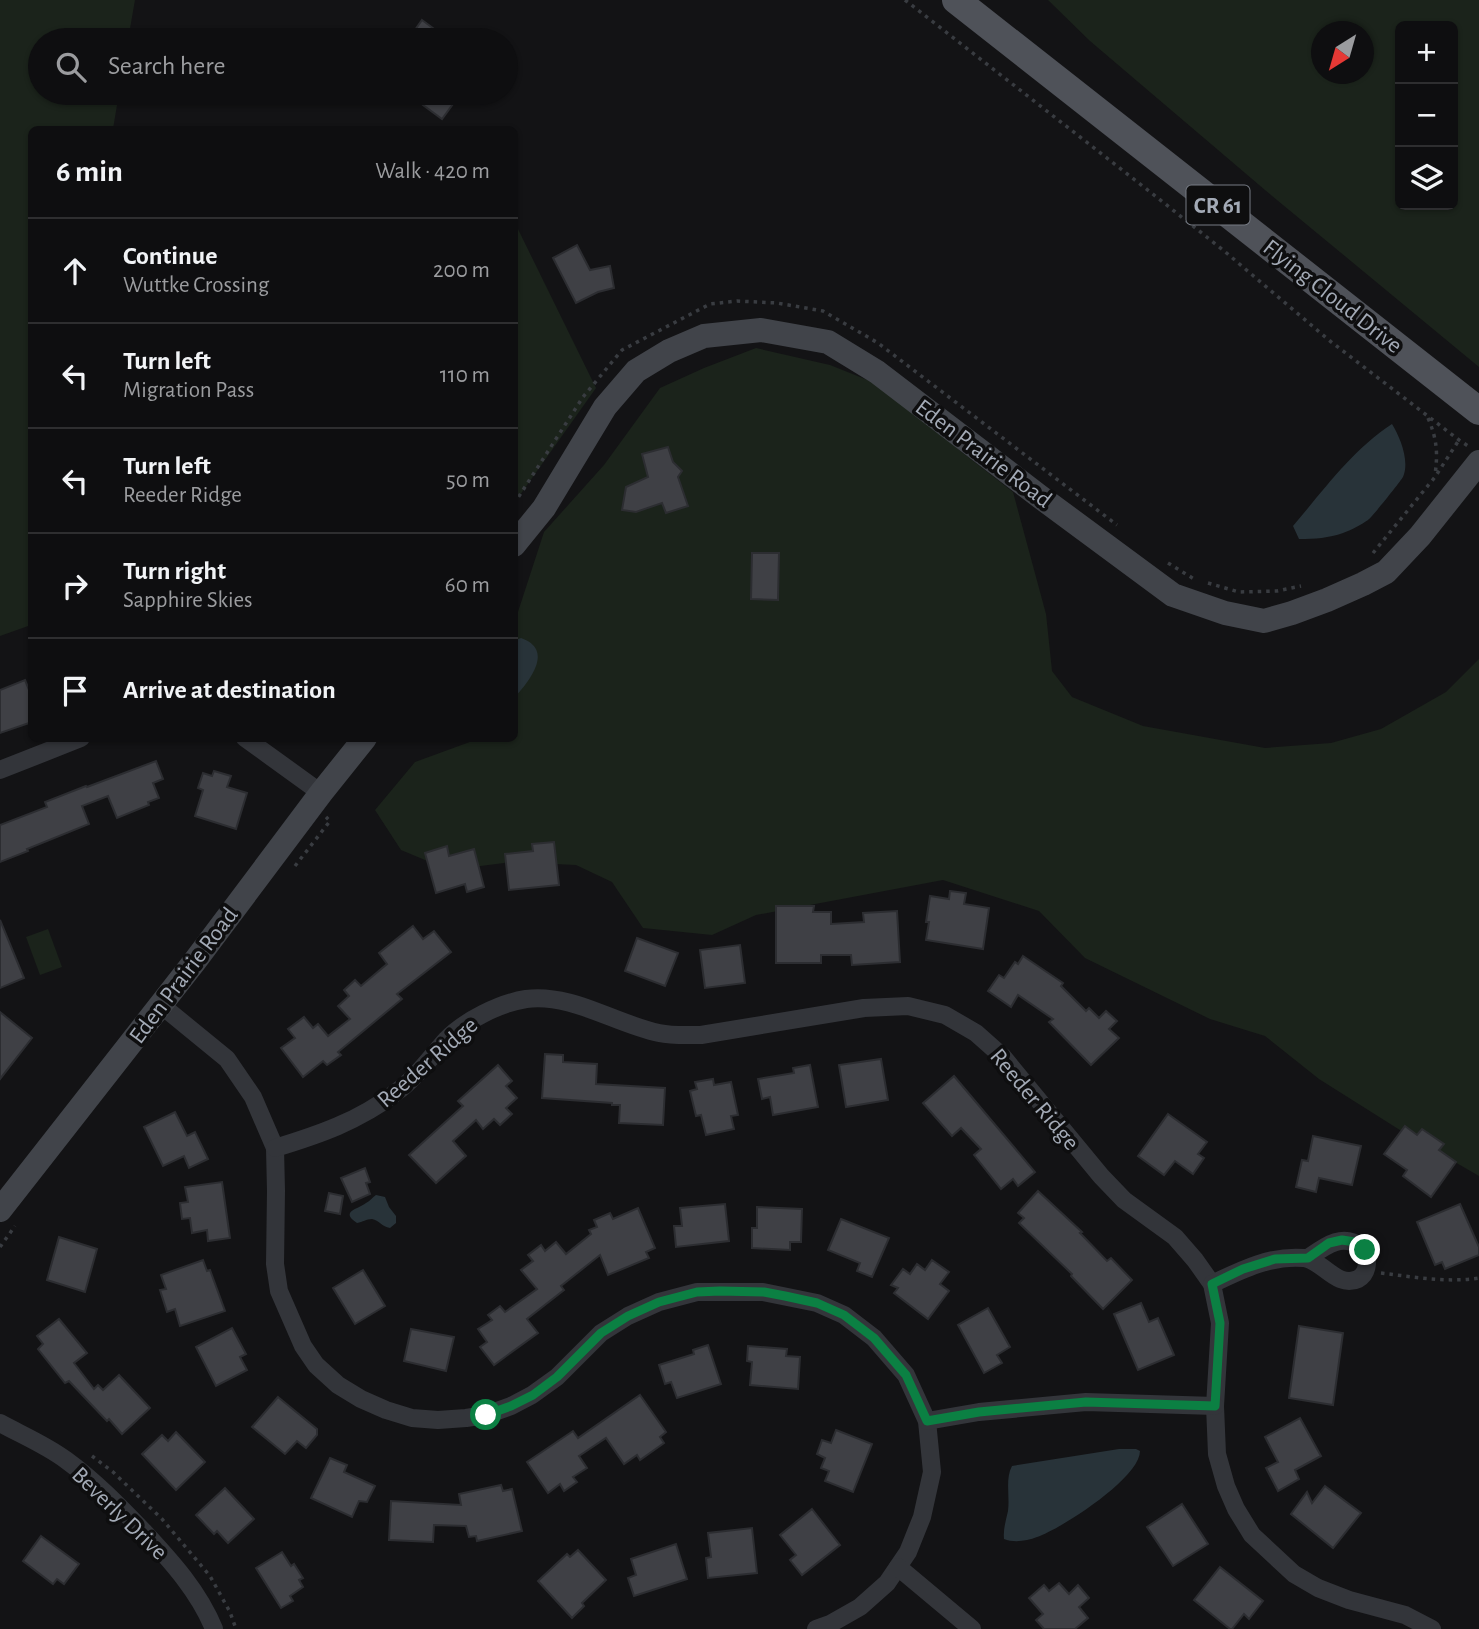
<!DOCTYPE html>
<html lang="en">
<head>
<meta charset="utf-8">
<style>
	body { margin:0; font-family:"Alegreya Sans",sans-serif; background:#171719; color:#f1f3f6 }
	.controls { position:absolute; right:21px; top:21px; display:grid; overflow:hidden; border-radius:10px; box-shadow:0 2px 5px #0004 }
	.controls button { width:63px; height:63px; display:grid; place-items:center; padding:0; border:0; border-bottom:2px solid #2e2e30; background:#0e0e10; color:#f1f3f6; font:35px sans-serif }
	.compass { position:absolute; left:1311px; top:21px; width:63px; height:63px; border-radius:50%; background:#0e0e10; box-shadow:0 2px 5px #0004; rotate:217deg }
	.stop { position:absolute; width:21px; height:21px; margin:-16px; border:5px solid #0b8043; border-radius:50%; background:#fff }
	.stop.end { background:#0b8043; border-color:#fff; box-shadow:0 2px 7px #0008 }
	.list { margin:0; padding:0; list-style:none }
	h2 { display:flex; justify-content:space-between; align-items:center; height:91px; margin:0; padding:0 28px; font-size:30px }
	h2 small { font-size:23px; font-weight:400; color:#9b9c9f }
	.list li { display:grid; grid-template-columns:46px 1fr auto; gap:21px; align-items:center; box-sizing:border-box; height:105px; padding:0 28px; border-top:2px solid #2e2e30 }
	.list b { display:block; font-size:26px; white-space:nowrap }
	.list p { margin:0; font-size:23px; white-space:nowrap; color:#9b9c9f }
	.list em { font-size:23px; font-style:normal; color:#9b9c9f }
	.icon { flex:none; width:38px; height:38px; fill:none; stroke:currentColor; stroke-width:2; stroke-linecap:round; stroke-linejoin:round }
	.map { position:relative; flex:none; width:1479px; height:1629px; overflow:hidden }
	.search { position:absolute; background:#0e0e10; box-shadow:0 2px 5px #0004; left:28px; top:28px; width:490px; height:77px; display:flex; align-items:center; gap:18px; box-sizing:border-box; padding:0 24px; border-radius:38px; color:#9b9c9f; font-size:26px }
	.panel { position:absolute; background:#0e0e10; box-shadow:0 2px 5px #0004; left:28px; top:126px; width:490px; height:616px; border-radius:10px }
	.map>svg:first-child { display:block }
	.green { fill:#1b231b; fill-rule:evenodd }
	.water { fill:#283339 }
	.building { fill:#3f4045; stroke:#2c2d31; stroke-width:2 }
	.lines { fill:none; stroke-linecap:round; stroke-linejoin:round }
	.path { stroke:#393c41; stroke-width:3.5; stroke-dasharray:3.5 5; stroke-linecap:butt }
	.street { stroke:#33353a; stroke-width:18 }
	.secondary { stroke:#41444a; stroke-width:24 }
	.primary { stroke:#4f5259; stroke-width:28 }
	.route { stroke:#0b8043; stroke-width:9 }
	.labels { text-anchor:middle; stroke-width:7; stroke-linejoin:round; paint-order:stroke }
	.shield { fill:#0e0e0f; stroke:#767b84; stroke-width:2 }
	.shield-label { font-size:23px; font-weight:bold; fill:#a3aab6 }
	.street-label { font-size:24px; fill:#a3aab6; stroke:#0e0e0f }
</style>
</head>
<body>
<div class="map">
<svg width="1479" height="1629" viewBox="0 0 1479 1629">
	<rect width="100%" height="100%" fill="#131315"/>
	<!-- green -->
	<g class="green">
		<polygon points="0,0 135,0 128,40 40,40 40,93 119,93 113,129 32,130 31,625 0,636"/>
		<path d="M1048 0H1479V367L1265 190 1090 41ZM1453 26V205H1400V26ZM1322 32H1364V74H1322Z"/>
		<polygon points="514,221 596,388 515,502 514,502"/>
		<polygon points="756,348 830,365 905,395 959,450 1013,492 1046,614 1052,671 1072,697 1143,726 1265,748 1331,743 1381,729 1446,692 1479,659 1479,1176 1403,1132 1319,1079 1265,1036 1210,1019 1085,958 1039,911 943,880 756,915 712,935 643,928 612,882 576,865 512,862 449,870 401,850 375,810 415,762 478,739 514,738 515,621 544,532 604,465 660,388 704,368"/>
		<polygon points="48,929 62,967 40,975 26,937"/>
	</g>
	<!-- water -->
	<g class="water">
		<path d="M1392 424C1400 437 1410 461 1403 477 1400 482 1373 516 1368 520 1361 525 1351 530 1343 533 1329 538 1315 539 1299 539L1293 526C1323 491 1352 450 1392 424Z"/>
		<path d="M521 638C555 650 529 681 515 697V640Z"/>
		<path d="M376 1195 385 1197 389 1207 396 1216V1223L390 1228C382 1227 379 1220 372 1219 366 1219 363 1222 357 1223 339 1211 359 1209 366 1203 370 1201 373 1197 376 1195Z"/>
		<path d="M1119 1449H1136L1140 1451C1140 1478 1061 1529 1037 1537 1027 1541 1014 1543 1004 1539 1003 1529 1006 1520 1008 1511 1010 1496 1005 1479 1012 1466Z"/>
	</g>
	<!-- building -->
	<g class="building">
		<polygon points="422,20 449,40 408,40"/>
		<polygon points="432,93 461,93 442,119 423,105"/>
		<polygon points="577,245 590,270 610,266 614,288 598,292 576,303 553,258"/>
		<polygon points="668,447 673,462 682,471 678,477 688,506 666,513 662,503 636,512 622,510 626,487 648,477 642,454"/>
		<polygon points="752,553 779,553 778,600 751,599"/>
		<polygon points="25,680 32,697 32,722 0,733 0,690"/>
		<polygon points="156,761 163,779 153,783 159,798 148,802 149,805 117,818 108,796 82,806 89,824 27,849 28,851 0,862 0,825 47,807 45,802 86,786 87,787"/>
		<polygon points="214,771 231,776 227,787 247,793 236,829 195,816 203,790 198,788 203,773 212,776"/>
		<polygon points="554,842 559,885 509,890 505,854 533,851 532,844"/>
		<polygon points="447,846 449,856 474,849 484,887 467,892 465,884 436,893 425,853"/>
		<polygon points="950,891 966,893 964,904 989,908 983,949 926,940 929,922 926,922 930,896 949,899"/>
		<polygon points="776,906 814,906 813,912 831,912 831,924 864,922 863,913 897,911 900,962 852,965 851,955 821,955 821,963 776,963"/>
		<polygon points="0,920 24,978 0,988"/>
		<polygon points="413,926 423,939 434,931 451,952 397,994 402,999 338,1052 341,1055 327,1065 323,1061 303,1077 281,1048 295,1038 288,1029 304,1017 313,1028 318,1024 328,1036 350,1019 338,1006 349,996 344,990 355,980 361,986 387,964 379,953"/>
		<polygon points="637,938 678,953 665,986 625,971"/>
		<polygon points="740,945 745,983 705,988 700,950"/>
		<polygon points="1023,956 1063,983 1061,986 1086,1011 1089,1008 1099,1018 1106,1011 1117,1021 1109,1029 1119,1038 1091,1065 1049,1022 1053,1019 1018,995 1011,1007 988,991 999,975 1004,978 1015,962 1018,964"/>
		<polygon points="0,1012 32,1038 0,1079"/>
		<polygon points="545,1054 563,1055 563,1062 597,1064 596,1084 665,1088 663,1125 619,1123 620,1105 612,1105 612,1103 542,1098"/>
		<polygon points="881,1059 888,1100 846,1107 839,1065"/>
		<polygon points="498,1065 512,1081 506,1086 517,1098 506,1108 512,1114 500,1125 494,1119 483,1129 476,1120 453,1141 466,1156 436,1183 409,1155 463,1106 458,1101"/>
		<polygon points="810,1065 818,1107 773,1115 770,1097 762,1099 758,1079 794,1073 793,1068"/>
		<polygon points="954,1076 1035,1172 1018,1186 1013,1179 1001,1189 974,1155 981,1149 961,1128 952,1136 923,1103"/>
		<polygon points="713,1079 714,1085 731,1082 738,1115 731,1116 734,1129 706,1135 701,1115 696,1116 690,1091 697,1089 695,1082"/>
		<polygon points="175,1112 187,1136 195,1132 208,1159 189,1168 184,1156 163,1166 144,1127"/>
		<polygon points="1168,1114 1207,1142 1198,1154 1204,1158 1193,1174 1175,1161 1164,1175 1138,1156"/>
		<polygon points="1405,1126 1417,1135 1422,1129 1444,1144 1439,1150 1456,1162 1431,1197 1403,1176 1407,1170 1384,1154"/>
		<polygon points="1313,1136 1361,1146 1352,1185 1319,1178 1316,1192 1296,1187 1302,1160 1308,1161"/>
		<polygon points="365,1168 370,1182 366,1183 370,1194 352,1202 341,1178"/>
		<polygon points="222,1182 230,1238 208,1241 207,1230 192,1233 190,1218 182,1219 180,1203 188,1202 185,1187"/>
		<polygon points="1038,1191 1082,1232 1080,1233 1107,1261 1111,1258 1132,1280 1103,1309 1071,1276 1072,1274 1019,1223 1024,1218 1018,1213"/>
		<polygon points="329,1193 343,1196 340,1214 325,1211"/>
		<polygon points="725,1204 729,1241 676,1247 674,1226 682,1226 680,1208"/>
		<polygon points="1460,1204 1479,1247 1479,1255 1445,1269 1442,1262 1435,1265 1417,1222"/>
		<polygon points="757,1207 802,1209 801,1242 790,1242 790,1250 752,1248 752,1228 757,1228"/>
		<polygon points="638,1208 655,1248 646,1252 649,1258 608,1275 600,1255 561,1286 564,1290 527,1319 538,1333 494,1365 480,1347 487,1342 478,1329 492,1320 488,1315 500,1306 505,1312 537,1289 521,1270 533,1261 528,1255 541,1245 545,1251 556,1242 566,1254 591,1234 589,1230 597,1227 594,1220 610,1213 613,1219"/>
		<polygon points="841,1219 889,1238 872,1277 857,1271 860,1263 828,1250"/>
		<polygon points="59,1237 97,1249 85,1292 47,1280"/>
		<polygon points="203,1260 207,1271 210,1270 225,1311 180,1326 175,1309 167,1312 160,1290 166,1289 161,1275"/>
		<polygon points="932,1260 949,1272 940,1284 949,1291 928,1319 894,1293 898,1288 891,1285 903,1269 910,1274 917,1264 925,1270"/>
		<polygon points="363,1270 385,1306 355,1324 333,1288"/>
		<polygon points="1141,1303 1149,1322 1158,1318 1174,1355 1138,1370 1114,1314"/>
		<polygon points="988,1308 1010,1347 997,1355 1002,1363 984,1373 958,1325"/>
		<polygon points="59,1319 87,1353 74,1363 94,1389 98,1385 103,1390 119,1375 150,1408 122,1434 109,1419 107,1421 69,1381 65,1383 38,1349 43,1344 37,1336"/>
		<polygon points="1299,1326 1343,1333 1333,1405 1289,1398"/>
		<polygon points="232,1328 246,1354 240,1357 247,1370 216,1386 196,1347"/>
		<polygon points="411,1329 454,1337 446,1371 404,1361"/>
		<polygon points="708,1345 721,1384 677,1398 671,1382 665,1384 659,1365 694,1354 693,1350"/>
		<polygon points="748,1346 787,1349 786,1356 800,1357 798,1389 750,1385 752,1362 747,1361"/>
		<polygon points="640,1395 666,1432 660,1437 664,1443 640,1460 637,1455 624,1464 606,1438 579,1456 587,1468 573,1477 577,1482 564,1491 560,1484 548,1493 527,1462 573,1431 578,1438"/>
		<polygon points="278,1397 317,1429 317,1435 306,1448 297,1441 285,1454 252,1427"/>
		<polygon points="1300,1418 1321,1456 1295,1470 1299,1479 1278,1491 1266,1468 1278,1462 1265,1437"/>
		<polygon points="836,1430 872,1444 853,1492 825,1481 829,1471 821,1468 825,1458 817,1454 822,1440 831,1443"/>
		<polygon points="176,1432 205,1462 176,1490 142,1454 162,1435 168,1441"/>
		<polygon points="330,1458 347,1465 344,1472 375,1486 367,1502 359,1501 352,1517 311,1498"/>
		<polygon points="501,1485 503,1491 512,1489 522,1531 477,1541 476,1536 469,1537 466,1526 434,1525 433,1542 389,1540 391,1501 461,1505 459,1494"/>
		<polygon points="1325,1486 1361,1513 1333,1548 1291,1514 1307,1492 1312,1503"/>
		<polygon points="225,1488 254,1519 228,1543 217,1531 214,1534 196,1515"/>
		<polygon points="1182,1504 1208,1544 1173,1566 1147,1527"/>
		<polygon points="812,1509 840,1545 802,1575 790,1560 796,1555 780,1535"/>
		<polygon points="752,1528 757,1573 708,1578 706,1558 711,1557 708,1533"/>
		<polygon points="41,1536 79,1564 64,1584 57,1579 53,1584 23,1561"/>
		<polygon points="676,1544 687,1579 634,1596 628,1578 636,1575 631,1559"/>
		<polygon points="578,1550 606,1580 582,1603 584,1606 572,1618 538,1581 567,1554 570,1557"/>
		<polygon points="282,1552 291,1566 294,1564 303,1578 299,1580 303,1587 290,1596 293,1601 281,1608 256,1568"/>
		<polygon points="1220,1567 1263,1601 1249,1619 1244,1614 1232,1629 1230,1629 1194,1600"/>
		<polygon points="1059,1583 1069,1594 1078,1585 1089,1598 1079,1607 1088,1618 1075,1629 1044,1629 1036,1620 1043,1614 1029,1598 1044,1585 1049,1591"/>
	</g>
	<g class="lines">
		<!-- path -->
		<g class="path">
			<polyline points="905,0 1149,191 1223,250 1330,341 1459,440 1468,446"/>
			<path d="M1428 418C1437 439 1438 453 1435 475"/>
			<polyline points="514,504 583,397 622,350 710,304 737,301 777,303 823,311 878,343 1117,525"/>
			<polyline points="1373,553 1435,477 1459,440"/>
			<polyline points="1168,563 1194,579"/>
			<polyline points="1208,583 1239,592 1277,591 1301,586"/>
			<polyline points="295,866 330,821 326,817"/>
			<polyline points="0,1247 15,1226"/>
			<path d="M1381 1273C1414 1277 1447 1283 1479 1278"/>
			<polyline points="92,1456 113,1472 162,1519 210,1576 230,1612 236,1629"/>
		</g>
		<!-- street -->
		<g class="street">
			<polyline points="245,738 321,793"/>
			<polyline points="0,770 81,738"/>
			<polyline points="161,1005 227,1059 253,1097 275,1148 276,1191 275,1264 279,1291 303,1346 316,1365 338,1385 361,1399 386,1410 412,1418 438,1420 466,1418 486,1415 511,1406 532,1395 557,1377 601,1333 628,1316 659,1302 697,1292 763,1292 817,1303 844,1315 874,1338 906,1375 927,1421 932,1472 922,1517 908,1552 887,1583 860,1607 830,1624 816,1629"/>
			<path d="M275 1148C318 1135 359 1121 395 1093 415 1079 430 1058 446 1040 464 1021 500 1003 526 999 572 993 615 1024 659 1033 673 1036 687 1035 701 1035L864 1008 908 1006 945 1015 976 1033 1003 1057 1101 1176 1124 1200 1175 1237 1195 1260 1212 1284 1220 1323 1215 1406 1217 1454 1226 1486 1236 1509 1252 1535 1294 1574 1318 1588 1349 1600 1405 1615 1432 1629"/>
			<path d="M1212 1284C1241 1270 1271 1255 1304 1258 1322 1260 1337 1289 1358 1279 1369 1273 1370 1254 1361 1247 1342 1232 1324 1247 1308 1258"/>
			<polyline points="927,1421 979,1412 1086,1402 1215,1406"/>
			<path d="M0 1423C22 1435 46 1445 66 1460 95 1481 120 1507 145 1533 172 1562 199 1592 214 1629"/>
			<polyline points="898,1567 972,1629"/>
		</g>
		<!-- secondary -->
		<g class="secondary">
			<polyline points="514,545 544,508 605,407 636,371 669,351 704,336 761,330 828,342 877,372 1039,496 1173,595 1225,613 1264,621 1292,613 1327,600 1363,584 1386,572 1420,536 1479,462"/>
			<polyline points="0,1210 195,961 321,793 365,738"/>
		</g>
		<!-- primary -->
		<polyline class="primary" points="956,0 1479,411"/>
	</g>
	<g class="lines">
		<!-- route -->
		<polyline class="route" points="486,1415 511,1406 533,1395 557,1377 601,1333 628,1316 659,1302 697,1292 720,1291 764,1292 785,1296 817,1303 844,1315 874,1338 906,1375 927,1421 979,1412 1086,1402 1215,1406 1220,1323 1212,1284 1243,1269 1275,1259 1308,1258 1329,1243 1342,1240 1355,1242 1365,1250"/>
	</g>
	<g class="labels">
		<!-- shield labels -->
		<rect class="shield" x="1186.5" y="185.5" width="63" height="39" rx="5"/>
		<g class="shield-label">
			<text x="1218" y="213">CR 61</text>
		</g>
		<!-- street labels -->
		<g class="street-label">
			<text transform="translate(1333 296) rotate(38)" y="8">Flying Cloud Drive</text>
			<text transform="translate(984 453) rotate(37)" y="8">Eden Prairie Road</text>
			<text transform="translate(183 975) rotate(-53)" y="8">Eden Prairie Road</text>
			<text transform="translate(427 1062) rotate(-41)" y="8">Reeder Ridge</text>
			<text transform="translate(1035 1099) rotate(50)" y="8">Reeder Ridge</text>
			<text transform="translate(120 1513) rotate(44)" y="8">Beverly Drive</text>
		</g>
	</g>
</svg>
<div class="controls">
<button>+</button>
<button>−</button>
<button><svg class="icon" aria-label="layers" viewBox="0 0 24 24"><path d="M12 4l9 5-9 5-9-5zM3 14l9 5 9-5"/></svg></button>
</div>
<svg class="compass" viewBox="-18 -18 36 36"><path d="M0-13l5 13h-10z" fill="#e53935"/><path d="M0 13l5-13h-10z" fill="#9b9c9f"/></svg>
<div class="stop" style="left:486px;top:1415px"></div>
<div class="stop end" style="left:1365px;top:1250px"></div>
<div class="search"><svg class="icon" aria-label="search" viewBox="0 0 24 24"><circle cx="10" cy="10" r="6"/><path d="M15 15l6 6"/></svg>Search here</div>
<section class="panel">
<h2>6 min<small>Walk · 420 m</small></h2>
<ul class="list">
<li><svg class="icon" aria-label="ahead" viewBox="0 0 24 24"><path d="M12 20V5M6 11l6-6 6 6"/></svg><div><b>Continue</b><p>Wuttke Crossing</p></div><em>200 m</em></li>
<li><svg class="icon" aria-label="left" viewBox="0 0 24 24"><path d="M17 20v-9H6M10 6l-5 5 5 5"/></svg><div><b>Turn left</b><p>Migration Pass</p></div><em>110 m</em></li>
<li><svg class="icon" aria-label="left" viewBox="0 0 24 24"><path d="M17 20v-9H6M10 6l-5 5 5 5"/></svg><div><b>Turn left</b><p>Reeder Ridge</p></div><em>50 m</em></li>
<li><svg class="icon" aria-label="right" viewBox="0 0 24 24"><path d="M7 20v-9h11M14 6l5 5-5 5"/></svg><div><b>Turn right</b><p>Sapphire Skies</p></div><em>60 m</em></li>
<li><svg class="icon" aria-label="arrive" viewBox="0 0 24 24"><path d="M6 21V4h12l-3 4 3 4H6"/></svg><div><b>Arrive at destination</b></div></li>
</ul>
</section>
</div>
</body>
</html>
